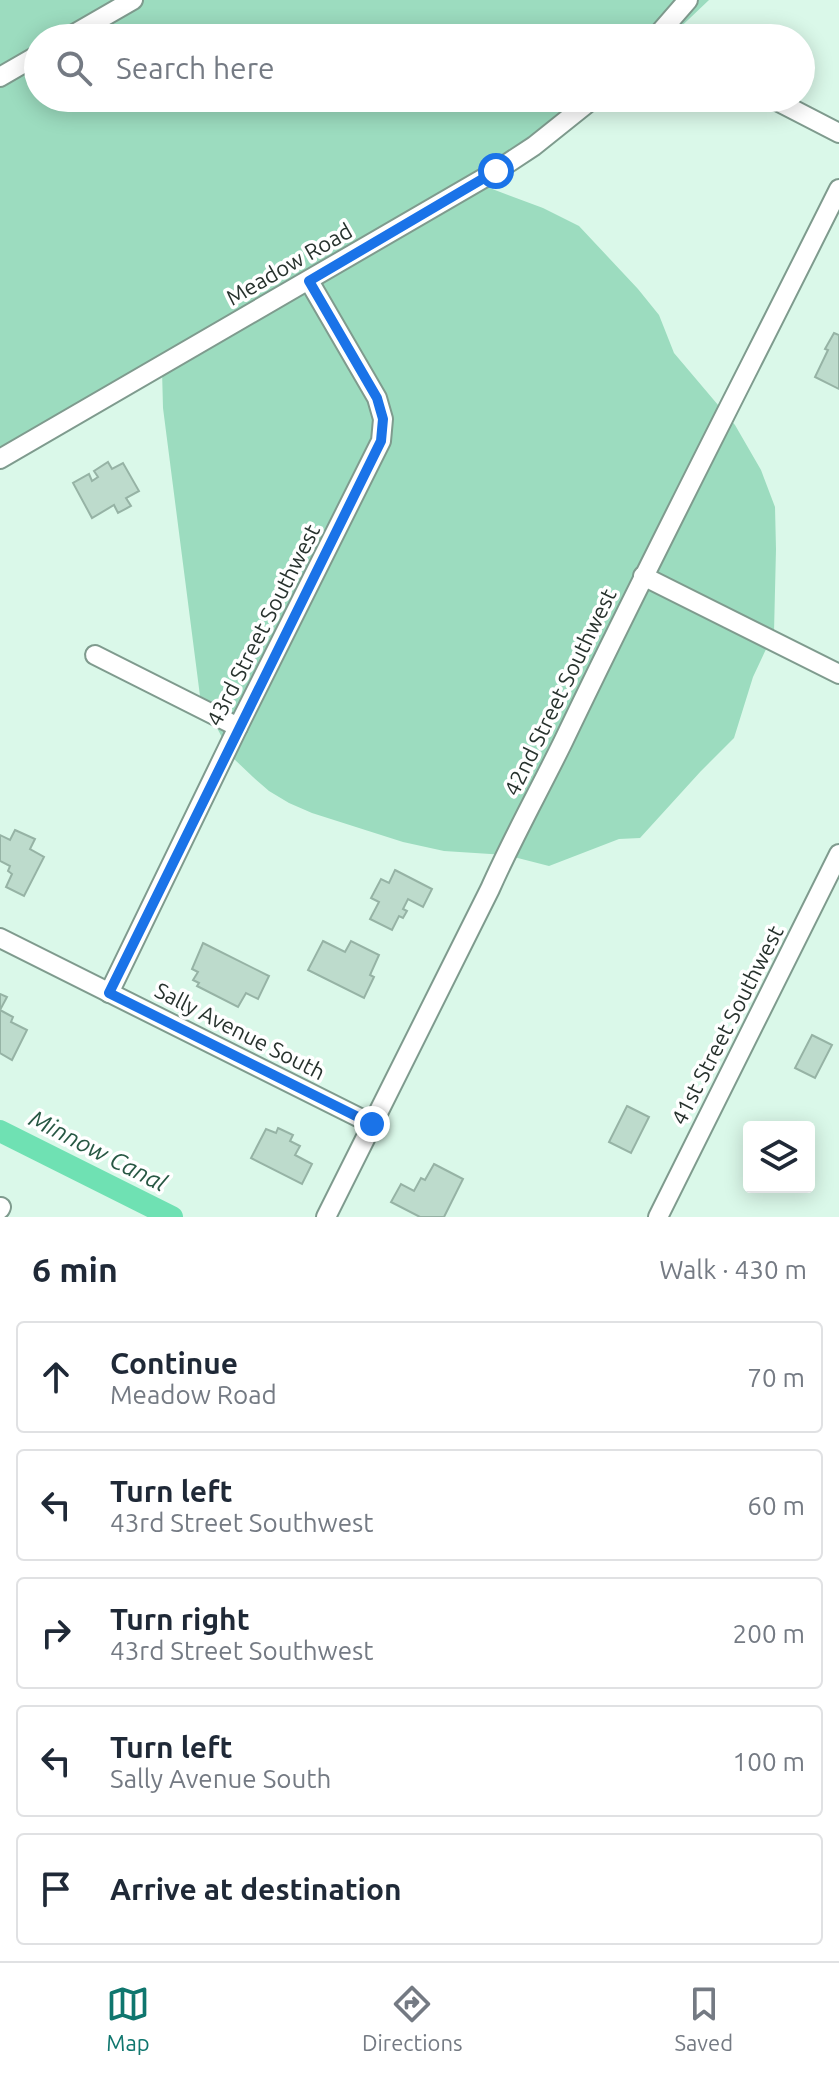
<!DOCTYPE html>
<html lang="en">
<head>
<meta charset="utf-8">
<style>
	body { margin:0; font-family:Ubuntu,sans-serif; background:#f6f6f7; color:#1f2937 }
	.controls { position:absolute; right:24px; bottom:24px; display:grid; overflow:hidden; border-radius:8px; box-shadow:0 4px 20px #0003 }
	.controls button { width:72px; height:72px; display:grid; place-items:center; padding:0; border:0; border-bottom:2px solid #e0e1e3; background:#fff; color:#1f2937; font:40px sans-serif }
	.stop { position:absolute; width:24px; height:24px; margin:-18px; border:6px solid #1a73e8; border-radius:50%; background:#fff }
	.stop.end { background:#1a73e8; border-color:#fff; box-shadow:0 2px 8px #0008 }
	.list { margin:0; padding:0; list-style:none }
	h2 { display:flex; justify-content:space-between; align-items:center; height:104px; margin:0; padding:0 32px; font-size:34px }
	h2 small { font-size:26px; font-weight:400; color:#747a83 }
	.list li { display:grid; grid-template-columns:52px 1fr auto; gap:24px; align-items:center; box-sizing:border-box; height:112px; margin:0 16px 16px; padding:0 16px; border:2px solid #e0e1e3; border-radius:8px }
	.list b { display:block; font-size:30px; white-space:nowrap }
	.list p { margin:0; font-size:26px; white-space:nowrap; color:#747a83 }
	.list em { font-size:26px; font-style:normal; color:#747a83 }
	.icon { flex:none; width:44px; height:44px; fill:none; stroke:currentColor; stroke-width:2; stroke-linecap:round; stroke-linejoin:round }
	.map { position:relative; flex:none; width:839px; height:1217px; overflow:hidden }
	.search { position:absolute; background:#fff; box-shadow:0 4px 20px #0003; left:24px; right:24px; top:24px; height:88px; display:flex; align-items:center; gap:20px; box-sizing:border-box; padding:0 28px; border-radius:44px; color:#747a83; font-size:30px }
	.sheet { height:744px; background:#fff }
	nav { display:flex; justify-content:space-around; align-items:center; box-sizing:border-box; height:112px; border-top:2px solid #e0e1e3; background:#fff; font-size:22px; color:#747a83 }
	nav a { display:grid; justify-items:center; gap:4px }
	nav .on { color:#0f766e }
	.map>svg:first-child { display:block }
	.green { fill:#9cdcbf }
	.lines { fill:none; stroke-linecap:round; stroke-linejoin:round }
	.canal { stroke:#6fe1b3; stroke-width:22 }
	.building { fill:#bddbcc; stroke:#96b3a5; stroke-width:2 }
	.minor-casing { stroke:#7f9b8e; stroke-width:22 }
	.minor { stroke:#fff; stroke-width:18 }
	.route { stroke:#1a73e8; stroke-width:10 }
	.labels { text-anchor:middle; stroke-width:7; stroke-linejoin:round; paint-order:stroke }
	.street-label { font-size:22px; fill:#27322d; stroke:#fff }
	.water-label { font-size:24px; font-style:italic; fill:#285844; stroke:#fff }
</style>
</head>
<body>
<div class="map">
<svg width="839" height="1217" viewBox="0 0 839 1217">
	<rect width="100%" height="100%" fill="#daf8e9"/>
	<!-- green -->
	<polygon class="green" points="0,0 709,0 669,38 38,38 38,98 602,98 487,187 543,208 579,226 638,289 659,315 674,353 735,425 761,470 775,507 776,549 774,632 753,677 734,738 701,771 640,838 619,839 549,866 506,855 444,851 403,842 312,813 289,803 269,791 253,777 233,758 200,696 163,408 162,370 0,461"/>
	<g class="lines">
		<!-- canal -->
		<polyline class="canal" points="0,1131 172,1217"/>
	</g>
	<!-- building -->
	<g class="building">
		<polygon points="834,333 839,335 839,389 815,377 828,350 825,349"/>
		<polygon points="108,462 112,469 123,463 139,491 126,498 131,506 118,513 114,505 92,518 73,483 89,474 92,481 98,477 94,471"/>
		<polygon points="15,830 35,839 30,849 44,857 24,896 6,887 12,874 8,871 10,866 0,861 0,835 10,840"/>
		<polygon points="395,870 432,889 423,907 408,899 403,909 407,911 403,918 399,916 392,930 370,919 379,902 371,898 381,879 389,883"/>
		<polygon points="323,941 345,952 351,941 379,955 370,975 374,977 364,998 308,970"/>
		<polygon points="203,943 269,976 258,999 246,993 238,1007 197,986 199,983 193,980 198,972 192,969"/>
		<polygon points="0,994 7,997 0,1010 13,1017 11,1022 27,1030 12,1060 0,1053"/>
		<polygon points="812,1035 832,1045 815,1078 795,1068"/>
		<polygon points="627,1106 649,1117 631,1153 609,1142"/>
		<polygon points="278,1128 293,1135 290,1141 300,1146 295,1155 312,1164 302,1184 251,1158 266,1129 276,1133"/>
		<polygon points="434,1164 463,1179 444,1217 420,1217 391,1202 401,1184 414,1191 421,1178 425,1180"/>
	</g>
	<g class="lines">
		<!-- minor casing -->
		<g class="minor-casing">
			<g id="minor">
				<polyline points="67,38 133,0"/>
				<polyline points="655,38 688,0"/>
				<polyline points="0,77 38,55"/>
				<polyline points="771,98 839,133"/>
				<polyline points="0,459 496,171 534,146 594,98"/>
				<polyline points="643,576 839,674"/>
				<polyline points="95,655 238,727"/>
				<polyline points="0,938 372,1124"/>
				<polyline points="109,993 238,727 381,441 383,419 377,398 309,281"/>
				<polyline points="0,1209 1,1207"/>
				<path d="M326 1217 490 889C512 839 539 791 563 742 652 556 747 373 839 189"/>
				<polyline points="658,1217 839,854"/>
			</g>
		</g>
		<!-- minor -->
		<use href="#minor" class="minor"/>
	</g>
	<g class="lines">
		<!-- route -->
		<polyline class="route" points="372,1124 109,993 381,441 383,419 377,398 309,281 496,171"/>
	</g>
	<g class="labels">
		<!-- street labels -->
		<g class="street-label">
			<text transform="translate(289 264) rotate(-30)" y="8">Meadow Road</text>
			<text transform="translate(263 625) rotate(-63)" y="8">43rd Street Southwest</text>
			<text transform="translate(560 692) rotate(-64)" y="8">42nd Street Southwest</text>
			<text transform="translate(727 1025) rotate(-63)" y="8">41st Street Southwest</text>
			<text transform="translate(240 1031) rotate(27)" y="8">Sally Avenue South</text>
		</g>
		<!-- water labels -->
		<g class="water-label">
			<text transform="translate(98 1151) rotate(27)" y="8">Minnow Canal</text>
		</g>
	</g>
</svg>
<div class="controls">
<button><svg class="icon" aria-label="layers" viewBox="0 0 24 24"><path d="M12 4l9 5-9 5-9-5zM3 14l9 5 9-5"/></svg></button>
</div>
<div class="stop" style="left:496px;top:171px"></div>
<div class="stop end" style="left:372px;top:1124px"></div>
<div class="search"><svg class="icon" aria-label="search" viewBox="0 0 24 24"><circle cx="10" cy="10" r="6"/><path d="M15 15l6 6"/></svg>Search here</div>
</div>
<section class="sheet">
<h2>6 min<small>Walk · 430 m</small></h2>
<ul class="list">
<li><svg class="icon" aria-label="ahead" viewBox="0 0 24 24"><path d="M12 20V5M6 11l6-6 6 6"/></svg><div><b>Continue</b><p>Meadow Road</p></div><em>70 m</em></li>
<li><svg class="icon" aria-label="left" viewBox="0 0 24 24"><path d="M17 20v-9H6M10 6l-5 5 5 5"/></svg><div><b>Turn left</b><p>43rd Street Southwest</p></div><em>60 m</em></li>
<li><svg class="icon" aria-label="right" viewBox="0 0 24 24"><path d="M7 20v-9h11M14 6l5 5-5 5"/></svg><div><b>Turn right</b><p>43rd Street Southwest</p></div><em>200 m</em></li>
<li><svg class="icon" aria-label="left" viewBox="0 0 24 24"><path d="M17 20v-9H6M10 6l-5 5 5 5"/></svg><div><b>Turn left</b><p>Sally Avenue South</p></div><em>100 m</em></li>
<li><svg class="icon" aria-label="arrive" viewBox="0 0 24 24"><path d="M6 21V4h12l-3 4 3 4H6"/></svg><div><b>Arrive at destination</b></div></li>
</ul>
</section>
<nav>
<a class="on"><svg class="icon" aria-label="map" viewBox="0 0 24 24"><path d="M3 6l6-2 6 2 6-2v14l-6 2-6-2-6 2zM9 4v14M15 6v14"/></svg>Map</a>
<a><svg class="icon" aria-label="directions" viewBox="0 0 24 24"><path d="M12 3l9 9-9 9-9-9zM9 14v-3h6M13 9l2 2-2 2"/></svg>Directions</a>
<a><svg class="icon" aria-label="saved" viewBox="0 0 24 24"><path d="M7 4h10v16l-5-4-5 4z"/></svg>Saved</a>
</nav>
</body>
</html>
